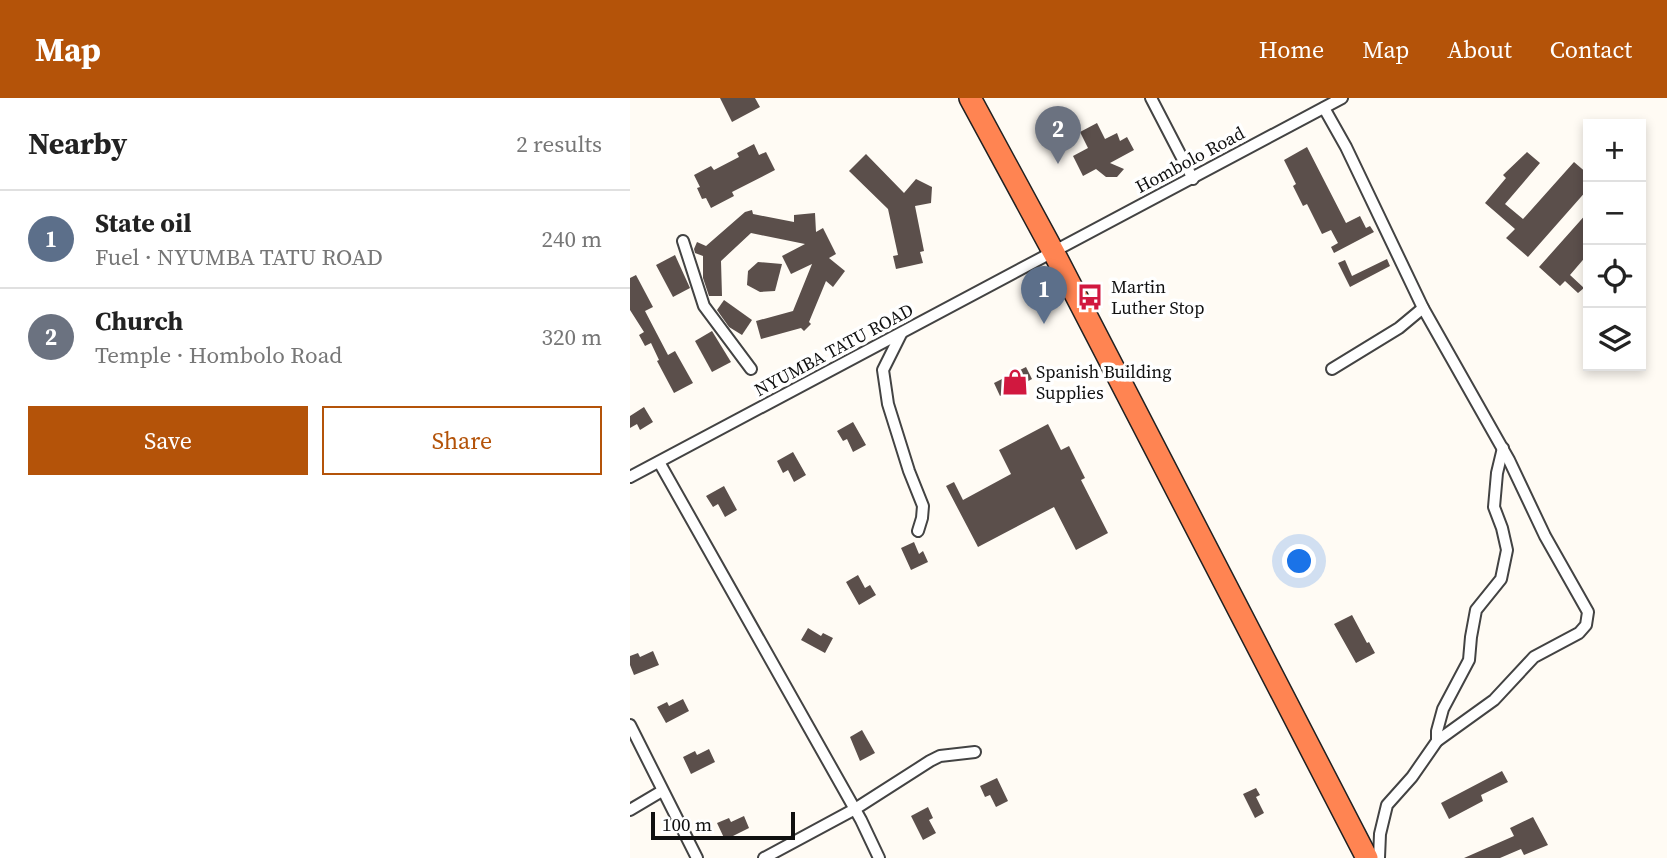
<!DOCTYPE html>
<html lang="en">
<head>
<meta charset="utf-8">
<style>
	body { margin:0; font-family:"Source Serif 4",serif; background:#f2f2f2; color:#222 }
	.controls { position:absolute; right:21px; top:21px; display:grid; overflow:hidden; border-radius:0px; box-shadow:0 4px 10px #0003 }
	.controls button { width:63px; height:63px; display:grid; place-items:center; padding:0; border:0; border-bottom:2px solid #e0e0e0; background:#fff; color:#222; font:35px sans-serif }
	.scale { position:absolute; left:21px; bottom:18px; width:144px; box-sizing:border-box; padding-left:7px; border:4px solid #101010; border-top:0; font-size:19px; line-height:24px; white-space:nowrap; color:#101010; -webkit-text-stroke:5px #fff; paint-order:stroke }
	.you { position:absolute; left:670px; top:464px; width:24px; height:24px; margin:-18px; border:5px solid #fff; border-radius:50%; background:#1a73e8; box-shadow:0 0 0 10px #1a73e833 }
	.badge { display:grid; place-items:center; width:46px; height:46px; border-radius:50%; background:#b45309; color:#fff; font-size:23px; font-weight:700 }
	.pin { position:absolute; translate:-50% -58px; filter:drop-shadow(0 2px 4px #0008) }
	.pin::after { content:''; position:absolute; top:37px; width:24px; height:21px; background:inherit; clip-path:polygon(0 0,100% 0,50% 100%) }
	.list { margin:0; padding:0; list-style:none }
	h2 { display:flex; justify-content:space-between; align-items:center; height:91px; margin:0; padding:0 28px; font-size:30px }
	h2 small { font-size:23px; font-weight:400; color:#767676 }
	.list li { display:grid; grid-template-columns:46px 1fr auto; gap:21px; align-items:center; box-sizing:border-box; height:98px; padding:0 28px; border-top:2px solid #e0e0e0 }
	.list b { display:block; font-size:26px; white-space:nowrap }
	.list p { margin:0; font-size:23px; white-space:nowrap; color:#767676 }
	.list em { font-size:23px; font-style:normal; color:#767676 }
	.actions { display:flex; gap:14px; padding:21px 28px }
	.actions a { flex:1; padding:16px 0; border:2px solid #b45309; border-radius:0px; text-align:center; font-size:24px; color:#b45309 }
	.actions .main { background:#b45309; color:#fff }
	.icon { flex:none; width:38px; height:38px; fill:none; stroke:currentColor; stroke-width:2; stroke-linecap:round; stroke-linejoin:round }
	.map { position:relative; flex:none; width:1037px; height:760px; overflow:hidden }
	header { display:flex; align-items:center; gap:42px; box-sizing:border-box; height:98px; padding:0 35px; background:#b45309; color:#fff }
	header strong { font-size:33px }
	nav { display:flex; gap:38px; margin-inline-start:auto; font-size:24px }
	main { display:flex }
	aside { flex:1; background:#fff }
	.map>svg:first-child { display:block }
	.building { fill:#5b4f4b }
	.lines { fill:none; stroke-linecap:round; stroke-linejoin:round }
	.street-casing { stroke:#434343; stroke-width:14 }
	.highway-casing { stroke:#212121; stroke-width:24 }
	.street { stroke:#fff; stroke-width:10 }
	.highway { stroke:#ff8452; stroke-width:21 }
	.labels { text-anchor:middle; stroke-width:7; stroke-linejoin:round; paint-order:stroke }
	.street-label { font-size:18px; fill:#101010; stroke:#fff }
	.poi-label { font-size:18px; fill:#101010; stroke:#fff; text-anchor:start }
</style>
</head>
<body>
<header>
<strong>Map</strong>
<nav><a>Home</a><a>Map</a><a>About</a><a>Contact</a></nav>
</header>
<main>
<aside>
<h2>Nearby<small>2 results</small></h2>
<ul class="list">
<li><span class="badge" style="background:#5c6f8a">1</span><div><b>State oil</b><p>Fuel · NYUMBA TATU ROAD</p></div><em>240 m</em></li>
<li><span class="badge" style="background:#6b7280">2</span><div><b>Church</b><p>Temple · Hombolo Road</p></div><em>320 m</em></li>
</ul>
<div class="actions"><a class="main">Save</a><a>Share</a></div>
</aside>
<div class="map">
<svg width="1037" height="760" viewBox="0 0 1037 760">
	<rect width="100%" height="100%" fill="#fffbf4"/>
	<!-- building -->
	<g class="building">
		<polygon points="90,0 125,0 130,9 102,24"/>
		<polygon points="467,25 475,41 487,35 490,43 497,39 504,52 480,65 494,71 487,79 476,79 466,71 453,78 443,58 458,50 450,34"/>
		<polygon points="124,46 129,57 136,54 145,72 102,94 104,98 81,110 76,100 72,101 67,90 70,89 64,77 81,68 84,72 109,59 107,55"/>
		<polygon points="677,49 716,125 730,118 736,130 740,128 744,134 704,155 701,149 708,145 701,132 692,136 677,106 673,108 663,88 666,86 654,62"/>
		<polygon points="897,54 910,65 875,106 893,121 944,64 958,76 958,91 898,159 876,140 885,131 855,105 876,80 873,77"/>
		<polygon points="236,56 274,95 286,81 302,89 301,105 285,108 294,153 290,154 293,165 266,171 263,158 268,157 258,111 219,73"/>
		<polygon points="122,112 123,116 164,124 164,117 185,115 186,134 193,130 206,156 199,160 215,173 203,189 196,183 179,224 181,226 174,233 171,230 131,241 126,223 163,213 182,166 161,176 152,158 175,146 121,135 91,163 92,198 79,198 73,180 73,158 65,155 64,151 67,144 76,148 115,114"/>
		<polygon points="958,114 958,156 940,177 954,190 948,195 935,183 930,188 909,169"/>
		<polygon points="45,157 60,190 43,199 26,167"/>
		<polygon points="757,161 760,168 720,189 708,165 715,162 722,178"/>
		<polygon points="128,164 152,166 145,193 130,194 117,187 118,173"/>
		<polygon points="6,177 23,209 15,213 38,257 45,253 63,285 44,295 27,263 29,262 21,245 15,248 9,237 14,234 0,212 0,180"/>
		<polygon points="94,202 122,222 112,237 99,229 87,212"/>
		<polygon points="82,233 101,264 82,274 65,243"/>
		<polygon points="396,269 402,281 370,298 364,285"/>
		<polygon points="14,309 23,324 10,332 7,326 0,330 0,318"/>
		<polygon points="223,324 236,347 223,354 217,341 213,343 207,333"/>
		<polygon points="418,326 431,352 439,348 455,380 451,382 478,435 446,452 424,409 348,449 316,388 324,384 333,402 381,376 369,352"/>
		<polygon points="163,354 176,377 164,384 158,372 153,375 147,363"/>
		<polygon points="94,388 107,412 95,419 88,406 83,409 76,398"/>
		<polygon points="284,444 289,456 293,453 298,464 281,472 271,450"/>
		<polygon points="228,477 235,490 240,487 246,497 229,507 216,484"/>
		<polygon points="722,517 737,545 739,544 745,555 726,565 704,526"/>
		<polygon points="178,530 191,538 193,535 203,540 195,555 171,542"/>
		<polygon points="23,553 29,567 4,577 0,567 0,558 8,555 10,559"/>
		<polygon points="53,601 59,613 36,625 27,609 37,604 39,608"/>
		<polygon points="232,632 245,655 230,663 220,639"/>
		<polygon points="79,651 85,664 61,676 53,659 65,653 67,657"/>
		<polygon points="872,673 878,684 851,697 853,703 819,721 811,705"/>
		<polygon points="367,680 378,703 366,709 360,697 355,699 350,688"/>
		<polygon points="626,690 630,697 626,699 634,715 625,720 613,696"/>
		<polygon points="298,709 303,720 299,722 306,735 293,742 281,718"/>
		<polygon points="114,718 119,730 95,742 87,725 99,720 101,724"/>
		<polygon points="903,719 918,747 894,757 891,751 870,760 834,760 884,738 880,730"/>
	</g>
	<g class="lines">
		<!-- street casing -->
		<g class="street-casing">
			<g id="street">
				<polyline points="521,0 563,81"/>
				<polyline points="694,10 716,49 793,210 879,362 915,438 958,514 956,527 949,535 904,559 864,602 807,643 782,679 757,707 750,736 749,760"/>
				<polyline points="53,143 74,208 121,271"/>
				<polyline points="271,236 253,272 258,306 279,373 293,408 292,420 288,433"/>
				<polyline points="702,271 769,230 793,210"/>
				<polyline points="29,364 231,722 249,760"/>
				<polyline points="0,379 712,0"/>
				<polyline points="0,627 67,760"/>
				<polyline points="807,643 807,633 813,611 839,562 841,539 846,512 871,481 877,452 872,430 864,409 867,375 873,350"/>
				<polyline points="0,712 32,693"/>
				<polyline points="134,760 225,711 300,663 310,658 345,654"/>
			</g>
		</g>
		<!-- highway casing -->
		<g class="highway-casing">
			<polyline id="highway" points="340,0 424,155 737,760"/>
		</g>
		<!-- street -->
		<use href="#street" class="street"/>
		<!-- highway -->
		<use href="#highway" class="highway"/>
	</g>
	<!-- icons -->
	<defs>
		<g id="bus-bare" transform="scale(2.1)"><path d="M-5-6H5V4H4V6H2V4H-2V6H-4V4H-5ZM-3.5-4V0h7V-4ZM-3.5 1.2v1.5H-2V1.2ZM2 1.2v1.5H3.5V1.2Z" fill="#d1183f" stroke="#fff" stroke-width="2.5" paint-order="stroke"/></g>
		<g id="shop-bare" transform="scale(2.1)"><path d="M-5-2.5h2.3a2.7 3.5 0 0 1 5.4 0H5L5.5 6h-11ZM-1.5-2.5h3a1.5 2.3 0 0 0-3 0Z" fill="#d1183f" stroke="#fff" stroke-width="2.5" paint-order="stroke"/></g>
	</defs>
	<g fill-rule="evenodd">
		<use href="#bus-bare" x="460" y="199"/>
		<use href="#shop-bare" x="385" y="284"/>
	</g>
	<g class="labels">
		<!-- street labels -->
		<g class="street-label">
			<text transform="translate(560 62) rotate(-28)" y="6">Hombolo Road</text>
			<text transform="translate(204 252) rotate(-28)" y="6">NYUMBA TATU ROAD</text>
		</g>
		<!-- poi labels -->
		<g class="poi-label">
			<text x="481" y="195">Martin<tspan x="481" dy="21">Luther Stop</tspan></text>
			<text x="406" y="280">Spanish Building<tspan x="406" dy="21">Supplies</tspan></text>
		</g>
	</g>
</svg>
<div class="controls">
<button>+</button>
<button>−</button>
<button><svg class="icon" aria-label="locate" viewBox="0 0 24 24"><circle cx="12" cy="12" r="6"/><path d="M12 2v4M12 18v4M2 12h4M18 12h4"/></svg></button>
<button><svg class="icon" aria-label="layers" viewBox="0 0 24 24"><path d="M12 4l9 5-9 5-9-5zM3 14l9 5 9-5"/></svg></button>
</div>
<div class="scale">100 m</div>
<div class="you"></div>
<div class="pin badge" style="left:414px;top:226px;background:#5c6f8a">1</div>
<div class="pin badge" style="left:428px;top:66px;background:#6b7280">2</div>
</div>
</main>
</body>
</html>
